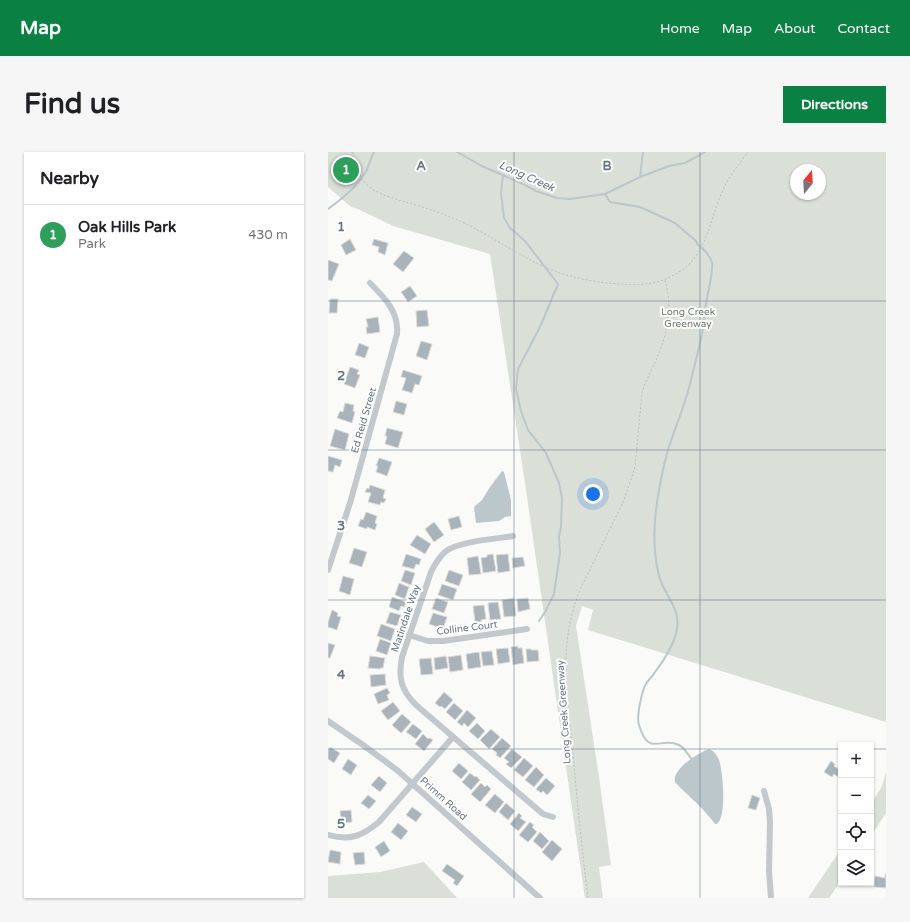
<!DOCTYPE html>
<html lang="en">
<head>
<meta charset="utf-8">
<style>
	body { margin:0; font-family:"Varela Round",sans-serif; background:#f6f6f6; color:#202124 }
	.controls { position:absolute; right:12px; bottom:12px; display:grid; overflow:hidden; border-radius:0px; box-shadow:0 1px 3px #0004 }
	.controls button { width:36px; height:36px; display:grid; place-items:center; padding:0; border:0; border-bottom:1px solid #e0e0e0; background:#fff; color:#202124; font:20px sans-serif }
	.compass { position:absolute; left:462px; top:12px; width:36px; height:36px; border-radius:50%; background:#fff; box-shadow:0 1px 3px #0004; rotate:18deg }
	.you { position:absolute; left:265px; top:342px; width:14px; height:14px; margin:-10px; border:3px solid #fff; border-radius:50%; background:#1a73e8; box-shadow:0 0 0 6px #1a73e833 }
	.badge { display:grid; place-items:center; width:26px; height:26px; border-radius:50%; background:#0b8043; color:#fff; font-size:13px; font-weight:700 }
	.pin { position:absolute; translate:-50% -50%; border:2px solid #fff; box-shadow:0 1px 4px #0006 }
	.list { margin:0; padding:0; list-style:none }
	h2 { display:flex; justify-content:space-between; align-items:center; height:52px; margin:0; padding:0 16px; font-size:17px }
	h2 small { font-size:13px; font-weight:400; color:#757577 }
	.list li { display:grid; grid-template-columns:26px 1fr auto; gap:12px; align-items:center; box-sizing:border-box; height:60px; padding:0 16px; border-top:1px solid #e0e0e0 }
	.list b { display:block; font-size:15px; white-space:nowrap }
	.list p { margin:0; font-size:13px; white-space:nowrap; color:#757577 }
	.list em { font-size:13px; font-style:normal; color:#757577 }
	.icon { flex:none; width:22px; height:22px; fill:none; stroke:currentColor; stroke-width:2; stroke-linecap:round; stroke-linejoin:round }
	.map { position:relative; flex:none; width:558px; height:746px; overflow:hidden; border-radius:0px }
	header { display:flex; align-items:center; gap:24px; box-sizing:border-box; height:56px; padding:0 20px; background:#0b8043; color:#fff }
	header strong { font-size:19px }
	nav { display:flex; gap:22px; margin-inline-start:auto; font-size:14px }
	.intro { display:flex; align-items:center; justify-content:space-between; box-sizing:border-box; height:96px; padding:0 24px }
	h1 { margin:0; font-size:28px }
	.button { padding:10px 18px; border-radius:0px; background:#0b8043; color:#fff; font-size:14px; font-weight:700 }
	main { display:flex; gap:24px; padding:0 24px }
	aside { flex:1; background:#fff; border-radius:0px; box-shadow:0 1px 3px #0004 }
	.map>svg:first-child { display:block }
	.green { fill:#dadfd7; fill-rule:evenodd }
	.water { fill:#bbc7cb }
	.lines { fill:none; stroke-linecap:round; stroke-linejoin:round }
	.stream { stroke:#bbc7cb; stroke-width:2 }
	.building { fill:#aab3b9; stroke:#dcdcda }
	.path { stroke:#bbbfc2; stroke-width:1; stroke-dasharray:2 2; stroke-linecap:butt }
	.minor { stroke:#c3c8cc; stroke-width:6 }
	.grid { fill:none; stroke:#657683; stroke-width:1; stroke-opacity:0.55 }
	.labels { text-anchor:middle; stroke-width:4; stroke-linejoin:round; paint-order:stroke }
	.park-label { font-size:10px; fill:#687a64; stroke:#fff }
	.street-label { font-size:10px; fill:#657683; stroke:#fff }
	.water-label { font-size:11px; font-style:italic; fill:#60757c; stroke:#fff }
	.grid-label { font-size:13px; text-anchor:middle; font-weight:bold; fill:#657683; stroke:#fff; stroke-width:4; stroke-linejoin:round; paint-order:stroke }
</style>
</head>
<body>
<header>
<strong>Map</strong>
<nav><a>Home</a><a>Map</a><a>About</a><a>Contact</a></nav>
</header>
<div class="intro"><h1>Find us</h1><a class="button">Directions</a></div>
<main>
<aside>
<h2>Nearby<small></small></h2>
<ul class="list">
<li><span class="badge" style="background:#2e9e5b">1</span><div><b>Oak Hills Park</b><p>Park</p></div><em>430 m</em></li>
</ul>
</aside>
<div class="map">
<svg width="558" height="746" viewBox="0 0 558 746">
	<rect width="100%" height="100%" fill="#fafaf8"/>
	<!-- green -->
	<g class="green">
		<path d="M0 0H558V570L260 478 265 458 254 454 248 474 271 625 283 713 271 715 275 746H257L197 331 162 102 65 74 30 57 23 55 0 35ZM468 18H492V42H468Z"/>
		<polygon points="558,621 558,661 543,684 543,652 553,636"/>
		<polygon points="513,697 513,729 501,746 480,746"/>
		<polygon points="96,710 129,746 0,746 0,724 52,720"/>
	</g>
	<!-- water -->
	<g class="water">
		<polygon points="174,319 176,320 183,348 183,364 177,365 171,369 148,371 146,355 154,348 162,335"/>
		<path d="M381 597C386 599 389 603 391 608 395 619 399 665 389 672H387C375 655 361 645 347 630 344 617 370 601 381 597Z"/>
	</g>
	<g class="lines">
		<!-- stream -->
		<g class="stream">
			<polyline points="129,0 154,14 197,33 208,39 229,46 242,47 277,42 312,25 341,14 357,11 377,0"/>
			<polyline points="175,23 173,41 176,66 182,76 197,89 230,132 212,175 190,217 188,237 193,259 200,278 218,301 231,331 234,346 233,375 231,384 232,401 226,442 217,460 211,469"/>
			<polyline points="312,25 315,0"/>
			<path d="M277 42 282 50 312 55 347 71 369 90V92C375 97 382 102 384 111 385 122 381 135 379 146 377 156 376 166 375 176 372 195 366 214 362 232 356 256 346 278 339 301 329 341 321 384 331 424 336 443 353 456 349 477 346 493 337 507 327 520 325 524 320 528 318 532 314 538 308 566 311 573 321 606 332 584 351 593 357 596 361 604 365 609"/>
			<path d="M0 57C14 47 28 36 37 21 41 15 42 7 46 0"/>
		</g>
	</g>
	<!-- building -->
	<g class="building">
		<polygon points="22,87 28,98 18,103 13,93"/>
		<polygon points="46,87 60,91 57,103 50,100 51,95 44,93"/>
		<polygon points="76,99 86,106 75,120 65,112"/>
		<polygon points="0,108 11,112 4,129 0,128"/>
		<polygon points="82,134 89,144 80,150 73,140"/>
		<polygon points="2,147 10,147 9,161 1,161"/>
		<polygon points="99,158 101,174 89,175 88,159"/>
		<polygon points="50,165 52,180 39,182 38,175 40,175 38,167"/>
		<polygon points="93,189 104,192 99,208 88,204"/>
		<polygon points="31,191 41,195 37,206 27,203"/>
		<polygon points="22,215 31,218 29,222 32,223 27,236 16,232"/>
		<polygon points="75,218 94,224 91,233 87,232 84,241 74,238 78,226 73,225"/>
		<polygon points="68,249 79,252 76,263 65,260"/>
		<polygon points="17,251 26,253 25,259 27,260 24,271 9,266 12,259 15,260"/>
		<polygon points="59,276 75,280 70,296 57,292 59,284 57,284"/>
		<polygon points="7,277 21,282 17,298 2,294"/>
		<polygon points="0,304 14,308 12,315 7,313 5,320 0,319"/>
		<polygon points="51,306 64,310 59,324 48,320 50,314 48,314"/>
		<polygon points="42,333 57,338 55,346 58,347 56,351 53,350 52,353 40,350 43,341 37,340 39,336 41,337"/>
		<polygon points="38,360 49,364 47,371 49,372 47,378 39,375 39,377 30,374 33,367 35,368"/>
		<polygon points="131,364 134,375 123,378 120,367"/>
		<polygon points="106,370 116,383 106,390 97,377"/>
		<polygon points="89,383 103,392 97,402 82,393"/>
		<polygon points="26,396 39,400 34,415 21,411"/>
		<polygon points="78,402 93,407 91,413 88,412 86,417 74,414"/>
		<polygon points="165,402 168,419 155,421 153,406 159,405 159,403"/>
		<polygon points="180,402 182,419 170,421 168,403"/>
		<polygon points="150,404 153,422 141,423 139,406"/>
		<polygon points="195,405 197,414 185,416 184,406"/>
		<polygon points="77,418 87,421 83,433 73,429"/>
		<polygon points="121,418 135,423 131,434 117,429"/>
		<polygon points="15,424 26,427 22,443 11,439"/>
		<polygon points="71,431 81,435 77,447 67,443"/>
		<polygon points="114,432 129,437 125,448 110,443"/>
		<polygon points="64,445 78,450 76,455 73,454 71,459 61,455"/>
		<polygon points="108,446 120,450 116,461 104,457"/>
		<polygon points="186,446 188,464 176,465 174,448"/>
		<polygon points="200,446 202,457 190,460 189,447"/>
		<polygon points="170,450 173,467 162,468 160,451"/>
		<polygon points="156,453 158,467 153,468 153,470 147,470 145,454"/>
		<polygon points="4,458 10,461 9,464 13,465 9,478 0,475 0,470"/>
		<polygon points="62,460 73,463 69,474 58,471"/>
		<polygon points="105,461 119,465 115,477 101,472"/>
		<polygon points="53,472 67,477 63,489 49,484"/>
		<polygon points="52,487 63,491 59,503 48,499"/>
		<polygon points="0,491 7,493 2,506 0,506"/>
		<polygon points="190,494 190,496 194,496 196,511 185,513 183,495"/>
		<polygon points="180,496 182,510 170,512 168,497"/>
		<polygon points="198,497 203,497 203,498 210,498 211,509 199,510"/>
		<polygon points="164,499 166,513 155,514 153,500"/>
		<polygon points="151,500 153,515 140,517 138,502"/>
		<polygon points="133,503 135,518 122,520 120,505"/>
		<polygon points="42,504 57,506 55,516 52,516 52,517 40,516"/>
		<polygon points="118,504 120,516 107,518 106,506"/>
		<polygon points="103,506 105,522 93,523 91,507"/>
		<polygon points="57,522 58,533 43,535 42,523"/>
		<polygon points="59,536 62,541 59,543 61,548 50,552 46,542"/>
		<polygon points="116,540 125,548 117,557 113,554 112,555 107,551"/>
		<polygon points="65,550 72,559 60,568 53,559"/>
		<polygon points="126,551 135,559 127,568 118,560"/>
		<polygon points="139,558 148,566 140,575 136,571 134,574 129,570"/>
		<polygon points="74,562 83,570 73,581 64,573"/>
		<polygon points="149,571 157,579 150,587 141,579"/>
		<polygon points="85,572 94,579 88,587 78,580"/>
		<polygon points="163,577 172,585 161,597 152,588"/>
		<polygon points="95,582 100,587 102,586 105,588 96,599 87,592"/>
		<polygon points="174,586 183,594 172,606 168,603 169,601 164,597"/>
		<polygon points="2,595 12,601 6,611 0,607 0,599"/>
		<polygon points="184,597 194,605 183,616 178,612 181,610 176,606"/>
		<polygon points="196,606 205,614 195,625 186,618"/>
		<polygon points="20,607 29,613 23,623 14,617"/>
		<polygon points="503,609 507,612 506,614 513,619 510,625 506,622 504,625 496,620"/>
		<polygon points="131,611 140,619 133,627 124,619"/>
		<polygon points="208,615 216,623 206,635 197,628"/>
		<polygon points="142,621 147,625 148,624 152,628 143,638 134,630"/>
		<polygon points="51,624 59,631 52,640 43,633"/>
		<polygon points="218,626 227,634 219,643 215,639 213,641 208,637"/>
		<polygon points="153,631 157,635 159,633 163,637 152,650 143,642"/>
		<polygon points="167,642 176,650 167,661 157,653"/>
		<polygon points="40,643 48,649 41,657 33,651"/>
		<polygon points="424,643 432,646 428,658 420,656"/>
		<polygon points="178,651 187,659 180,668 171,660"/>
		<polygon points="84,655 94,662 88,670 78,663"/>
		<polygon points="23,658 24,670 13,671 12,659"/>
		<polygon points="191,661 194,664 192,666 198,670 190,679 182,672"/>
		<polygon points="202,670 206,673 204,675 209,680 200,690 191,683"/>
		<polygon points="70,671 80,679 73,688 63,680"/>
		<polygon points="212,680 221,689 214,697 205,689"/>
		<polygon points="224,688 234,697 224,709 214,700"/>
		<polygon points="56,689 62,699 53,705 47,695"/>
		<polygon points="2,698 13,700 12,712 0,710"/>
		<polygon points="36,700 37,712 27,713 25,701"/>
		<polygon points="119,712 136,724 129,734 125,731 127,728 114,719"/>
		<polygon points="557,722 558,722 558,736 546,735 547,724 557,726"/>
	</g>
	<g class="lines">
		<!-- path -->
		<g class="path">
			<path d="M25 0C25 15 33 30 46 38 54 43 65 46 74 49 91 54 109 59 125 66 151 77 173 92 197 105 226 122 258 130 292 132 308 133 327 133 342 125 380 107 379 74 394 40 400 26 410 13 420 0"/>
			<path d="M260 746C254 698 249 650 245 601 239 544 230 495 251 440L296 348 307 315 314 241C318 227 326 214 331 201 341 177 344 152 337 128"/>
		</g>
		<!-- minor -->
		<g class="minor">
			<path d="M185 384C168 387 132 389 118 399 111 405 107 412 103 420L74 505C70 526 73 538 88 553L215 662 225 665"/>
			<path d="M0 418 22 351 69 182C71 160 57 146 42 131"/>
			<polyline points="81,483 100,489 115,489 199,477"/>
			<polyline points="0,569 35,593 69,618 212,746"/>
			<polyline points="436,639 441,657 442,670 441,719 443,746"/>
			<path d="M0 683C22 689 34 684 51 670L125 585"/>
		</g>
	</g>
	<!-- grid -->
	<path class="grid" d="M186 0V746M372 0V746M0 149H558M0 298H558M0 448H558M0 597H513M543 597H558"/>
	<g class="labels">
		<!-- park labels -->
		<g class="park-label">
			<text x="360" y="163">Long Creek<tspan x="360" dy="12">Greenway</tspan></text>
		</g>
		<!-- street labels -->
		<g class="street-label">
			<text transform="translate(35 268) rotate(-74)" y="4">Ed Reid Street</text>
			<text transform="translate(77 466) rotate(-71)" y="4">Matindale Way</text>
			<text transform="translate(139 475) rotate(-7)" y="4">Colline Court</text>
			<text transform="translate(235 560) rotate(-94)" y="4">Long Creek Greenway</text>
			<text transform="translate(116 646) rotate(42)" y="4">Primm Road</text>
		</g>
		<!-- water labels -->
		<g class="water-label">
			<text transform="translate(199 24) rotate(24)" y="4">Long Creek</text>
		</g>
	</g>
	<g class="grid-label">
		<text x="93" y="18">A</text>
		<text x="279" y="18">B</text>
		<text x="13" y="79">1</text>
		<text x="13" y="228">2</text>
		<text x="13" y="378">3</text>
		<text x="13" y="527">4</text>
		<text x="13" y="676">5</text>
	</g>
</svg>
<div class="controls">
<button>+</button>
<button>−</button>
<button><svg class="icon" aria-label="locate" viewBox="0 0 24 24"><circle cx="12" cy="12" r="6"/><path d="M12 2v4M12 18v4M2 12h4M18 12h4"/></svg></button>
<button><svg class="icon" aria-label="layers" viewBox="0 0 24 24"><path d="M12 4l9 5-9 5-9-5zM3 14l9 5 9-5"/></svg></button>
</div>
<svg class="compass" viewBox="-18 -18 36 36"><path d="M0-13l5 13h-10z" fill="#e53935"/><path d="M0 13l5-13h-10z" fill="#757577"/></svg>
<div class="you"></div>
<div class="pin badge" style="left:18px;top:18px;background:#2e9e5b">1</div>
</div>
</main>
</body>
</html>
